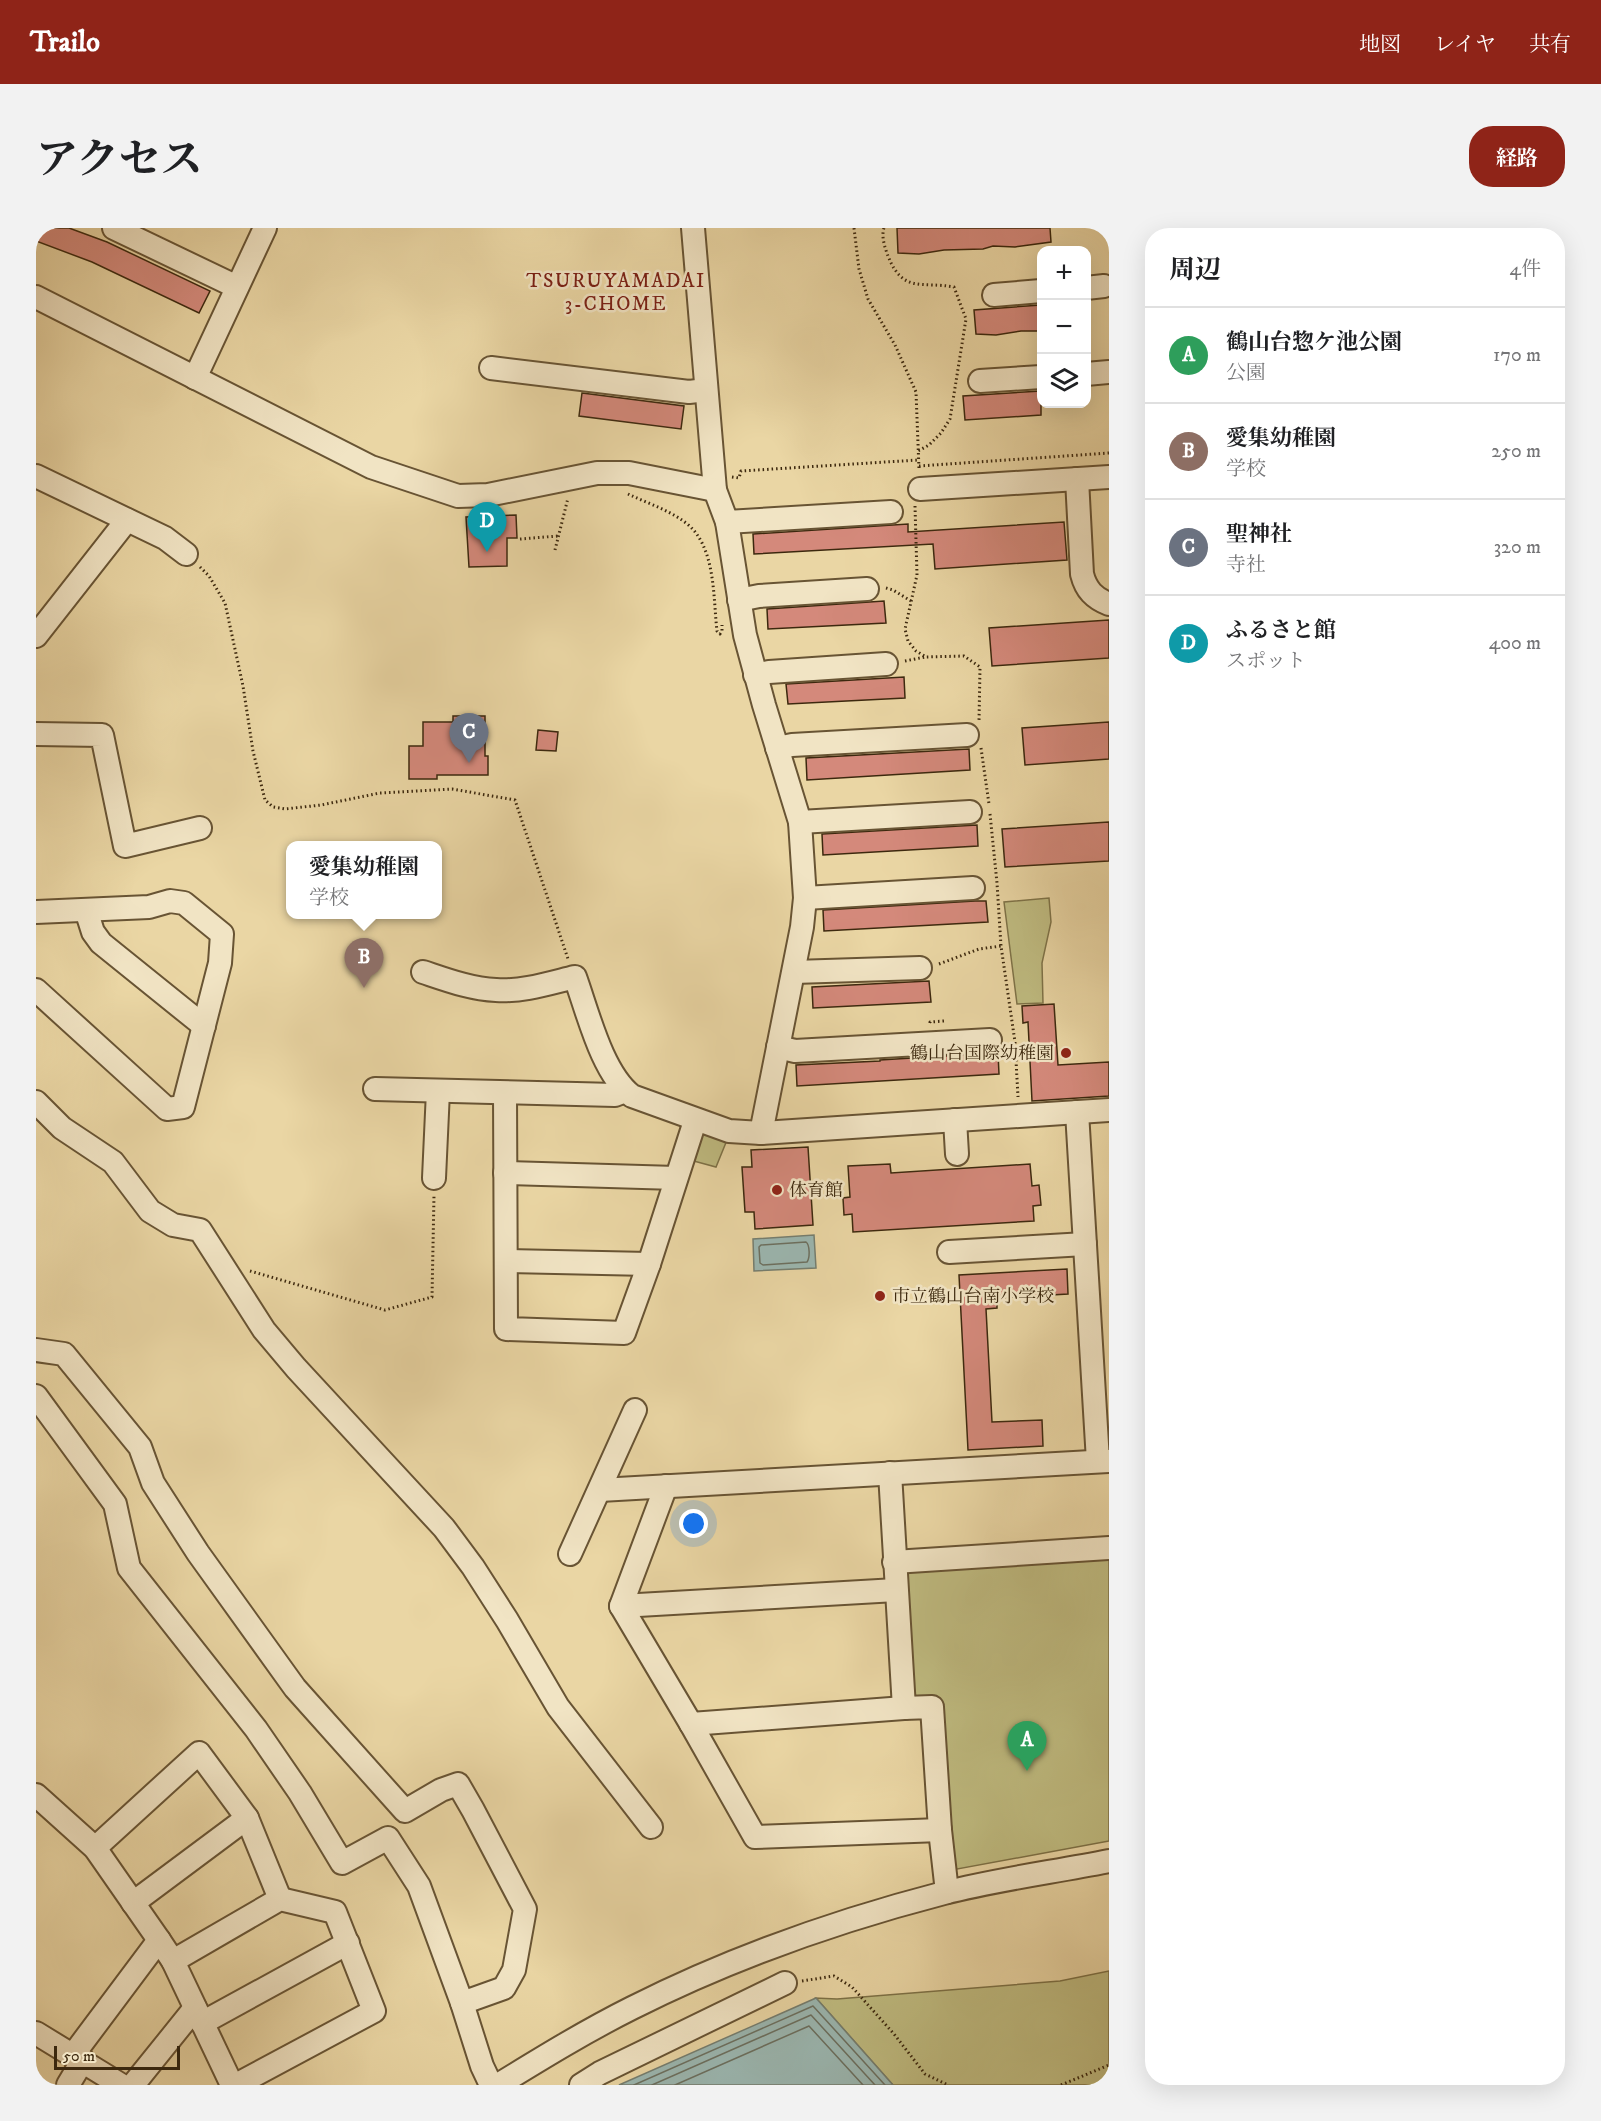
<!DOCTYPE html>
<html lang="ja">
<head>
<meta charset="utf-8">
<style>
	body { margin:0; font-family:"IM FELL DW Pica","Noto Serif JP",serif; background:#f2f2f2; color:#202124 }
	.controls { position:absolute; right:18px; top:18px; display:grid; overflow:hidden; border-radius:12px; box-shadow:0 6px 24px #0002 }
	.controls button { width:54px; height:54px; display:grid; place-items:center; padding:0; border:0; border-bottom:2px solid #e0e0e0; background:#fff; color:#202124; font:30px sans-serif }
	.scale { position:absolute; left:18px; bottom:15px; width:126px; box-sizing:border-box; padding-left:6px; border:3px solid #3c280e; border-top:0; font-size:16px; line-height:21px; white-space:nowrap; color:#3c280e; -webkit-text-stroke:4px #f1e4c4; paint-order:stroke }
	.you { position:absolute; left:658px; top:1296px; width:21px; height:21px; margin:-15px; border:4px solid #fff; border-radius:50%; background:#1a73e8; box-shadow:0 0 0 9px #1a73e833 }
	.badge { display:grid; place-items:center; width:39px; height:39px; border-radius:50%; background:#8f2418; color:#fff; font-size:20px; font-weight:700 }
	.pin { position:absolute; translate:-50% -50px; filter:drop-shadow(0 2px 3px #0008) }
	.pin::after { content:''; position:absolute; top:32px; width:21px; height:18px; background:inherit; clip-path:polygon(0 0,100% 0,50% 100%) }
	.popup { position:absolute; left:250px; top:613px; width:156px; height:78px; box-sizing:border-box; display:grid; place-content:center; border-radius:12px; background:#fff; filter:drop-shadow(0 2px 4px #0005); font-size:20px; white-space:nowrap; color:#757577 }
	.popup b { font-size:22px; color:#202124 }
	.popup::after { content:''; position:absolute; left:50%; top:100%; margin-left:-12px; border:12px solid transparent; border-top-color:#fff }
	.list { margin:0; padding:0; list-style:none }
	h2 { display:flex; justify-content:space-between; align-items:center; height:78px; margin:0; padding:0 24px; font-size:26px }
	h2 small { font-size:20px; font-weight:400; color:#757577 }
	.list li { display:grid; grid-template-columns:39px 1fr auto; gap:18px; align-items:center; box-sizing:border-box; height:96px; padding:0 24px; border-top:2px solid #e0e0e0 }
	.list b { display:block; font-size:22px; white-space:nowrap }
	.list p { margin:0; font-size:20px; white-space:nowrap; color:#757577 }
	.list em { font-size:20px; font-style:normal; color:#757577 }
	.icon { flex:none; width:33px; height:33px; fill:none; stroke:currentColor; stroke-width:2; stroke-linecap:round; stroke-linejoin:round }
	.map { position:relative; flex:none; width:1073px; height:1857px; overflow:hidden; border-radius:24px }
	header { display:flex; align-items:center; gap:36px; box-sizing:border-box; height:84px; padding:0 30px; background:#8f2418; color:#fff }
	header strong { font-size:28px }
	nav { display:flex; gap:33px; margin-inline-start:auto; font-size:21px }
	.intro { display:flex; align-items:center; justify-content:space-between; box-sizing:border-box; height:144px; padding:0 36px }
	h1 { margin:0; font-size:42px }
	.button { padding:15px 27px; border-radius:24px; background:#8f2418; color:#fff; font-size:21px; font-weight:700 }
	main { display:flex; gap:36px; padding:0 36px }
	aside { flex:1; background:#fff; border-radius:24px; box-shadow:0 6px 24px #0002 }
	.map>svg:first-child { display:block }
	.green { fill:#bfbb80; stroke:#7e7247; stroke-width:1.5 }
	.water { fill:#9bb7b1; stroke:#757e70; stroke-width:1.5 }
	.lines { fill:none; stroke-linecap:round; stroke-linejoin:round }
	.shore { stroke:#6c7060; stroke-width:1.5 }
	.building { fill:#d4897b; stroke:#3c280e; stroke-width:1.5 }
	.minor-casing { stroke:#685434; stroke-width:26 }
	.path { stroke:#3c280e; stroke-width:3; stroke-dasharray:1.5 3; stroke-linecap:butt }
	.minor { stroke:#f1e4c4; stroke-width:22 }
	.poi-dot { fill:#8f2418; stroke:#f1e4c4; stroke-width:2 }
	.labels { text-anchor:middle; stroke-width:5; stroke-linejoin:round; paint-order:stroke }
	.poi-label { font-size:18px; fill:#3c280e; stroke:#f1e4c4; text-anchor:start }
	.neighbourhood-label { font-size:20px; letter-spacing:1.5px; fill:#7a1f14; stroke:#f1e4c4 }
</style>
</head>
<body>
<header>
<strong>Trailo</strong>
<nav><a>地図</a><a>レイヤ</a><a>共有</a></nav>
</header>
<div class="intro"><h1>アクセス</h1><a class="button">経路</a></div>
<main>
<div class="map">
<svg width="1073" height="1857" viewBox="0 0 1073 1857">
	<rect width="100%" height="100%" fill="#ead6a4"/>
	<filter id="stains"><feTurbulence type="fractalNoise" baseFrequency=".00333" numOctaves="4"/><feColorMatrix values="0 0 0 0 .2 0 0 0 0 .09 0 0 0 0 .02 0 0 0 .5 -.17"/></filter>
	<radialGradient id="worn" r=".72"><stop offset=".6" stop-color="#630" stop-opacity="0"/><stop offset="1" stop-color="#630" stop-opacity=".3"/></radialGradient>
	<!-- green -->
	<g class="green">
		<polygon points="1013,670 1015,694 1006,735 1007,775 981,776 968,674"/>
		<polygon points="662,905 691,912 680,939 654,932"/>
		<polygon points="1073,1327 1073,1613 916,1642 883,1473 875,1465 867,1348 873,1340"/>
		<polygon points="1073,1743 1073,1857 857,1857 780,1770 801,1771 1024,1753"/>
	</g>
	<!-- water -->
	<g class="water">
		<polygon points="778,1007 780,1040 718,1043 717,1011"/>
		<polygon points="780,1770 857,1857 583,1857"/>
	</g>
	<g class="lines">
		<!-- shore -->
		<g class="shore">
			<path d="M770 1014C774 1017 774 1030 771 1034L727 1037 724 1035 723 1019 725 1017Z"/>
			<polyline points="598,1857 777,1778 849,1857"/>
			<polyline points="616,1857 775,1787 839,1857"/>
			<polyline points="639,1857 773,1798 827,1857"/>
		</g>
	</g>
	<!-- building -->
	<g class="building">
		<polygon points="0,0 33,0 71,14 174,63 163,85 56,34 0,13"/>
		<polygon points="861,0 1014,0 1015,14 979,19 957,18 947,21 908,22 883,26 862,25"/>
		<polygon points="1005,77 1005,103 985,103 960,107 940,106 938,82"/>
		<polygon points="1005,163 1005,187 929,192 927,168"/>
		<polygon points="546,165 648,178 645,201 543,188"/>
		<polygon points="480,287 481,310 471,310 471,338 433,339 430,289"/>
		<polygon points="1028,294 1031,332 899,341 897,316 718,326 717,306 872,296 872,304"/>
		<polygon points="848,373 850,395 732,401 731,381"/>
		<polygon points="1073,392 1073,430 956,438 953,400"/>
		<polygon points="868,449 869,470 752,476 750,456"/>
		<polygon points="417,488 449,488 449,528 452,528 452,547 401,547 401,551 373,551 373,518 387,518 387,494 417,494"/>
		<polygon points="1073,494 1073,531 989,537 986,500"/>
		<polygon points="502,502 522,504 520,523 500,522"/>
		<polygon points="933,521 934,542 771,552 770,530"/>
		<polygon points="1073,594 1073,633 969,639 966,601"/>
		<polygon points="941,597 942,618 787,627 786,606"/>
		<polygon points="939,673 950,673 952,694 788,703 787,682"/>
		<polygon points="893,753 895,774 777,780 776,759"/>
		<polygon points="1018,776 1022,837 1073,834 1073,868 996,873 992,794 987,795 986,778"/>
		<polygon points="957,825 962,825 963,846 761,858 760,837 844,833 844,832"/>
		<polygon points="772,919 777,997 719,1001 718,984 709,984 706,939 716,939 715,922"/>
		<polygon points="854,936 855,945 994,936 996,958 1003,957 1005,977 997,978 998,993 817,1004 816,986 808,987 807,970 814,969 812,938"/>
		<polygon points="1031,1041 1032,1066 961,1070 961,1080 950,1081 956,1194 1006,1192 1007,1218 932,1222 923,1047"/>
	</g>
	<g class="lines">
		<!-- minor casing -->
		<g class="minor-casing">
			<g id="minor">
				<polyline points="78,0 201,59"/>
				<polyline points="657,0 679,262 691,294 709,407 728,477 764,594 769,670 766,699 725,905"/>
				<polyline points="1050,60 1068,58"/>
				<polyline points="958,67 1005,63"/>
				<polyline points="0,69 335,239 422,268 452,267 561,245 593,245 679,262"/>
				<polyline points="455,140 653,164 670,162"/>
				<polyline points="1050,146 1073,144"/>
				<polyline points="159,150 229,0"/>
				<polyline points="944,153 1005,149"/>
				<polyline points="0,248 129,310 150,326"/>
				<path d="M1041 251 1046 346C1050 362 1058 370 1073 376"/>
				<polyline points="884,261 1073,249"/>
				<polyline points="691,294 855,284"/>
				<polyline points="703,372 723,368 831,361"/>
				<polyline points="0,408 91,292"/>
				<polyline points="719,447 733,444 850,436"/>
				<polyline points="0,506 66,507 89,618 164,600"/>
				<polyline points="741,520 756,517 931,507"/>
				<polyline points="764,594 934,584"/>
				<polyline points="769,670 937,660"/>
				<polyline points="50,682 57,704 65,715 168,798"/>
				<polyline points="0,684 113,679 134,673 148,675 186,706 184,735 147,879 131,881 0,762"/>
				<path d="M387 744C411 752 435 761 460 762 486 764 514 755 539 749 552 785 566 845 596 868L693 903 725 905 1073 882"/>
				<polyline points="758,744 884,740"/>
				<polyline points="742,819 759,823 954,812"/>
				<polyline points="339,861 579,867 589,863"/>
				<polyline points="469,865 470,1101 588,1105 613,1036 659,893"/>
				<polyline points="0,874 26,900 77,934 114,983 137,997 164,1002 228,1102 260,1140 408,1300 437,1339 471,1392 522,1479 615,1599"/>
				<polyline points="1041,884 1062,1233"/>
				<polyline points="919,892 921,926"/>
				<polyline points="469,945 640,950"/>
				<polyline points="398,950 402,863"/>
				<polyline points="913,1024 1049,1016"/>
				<polyline points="470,1033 613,1036"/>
				<polyline points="0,1122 28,1126 104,1219 117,1255 162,1325 259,1460 369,1583 405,1562 422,1556 437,1582 489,1681 478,1742 468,1760 426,1775"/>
				<polyline points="0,1168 79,1276 93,1340 220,1501 264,1565 306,1635 352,1610 383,1658 426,1775 446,1838 455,1857"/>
				<polyline points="854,1245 868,1480 896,1479 904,1602 911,1664"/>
				<polyline points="630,1258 585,1378 655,1496 719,1609 904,1602"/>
				<polyline points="564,1262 1073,1233"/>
				<polyline points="534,1326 599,1182"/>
				<polyline points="858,1334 1073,1320"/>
				<polyline points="585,1378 860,1362"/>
				<polyline points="655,1496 868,1480"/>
				<polyline points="0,1567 59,1620 123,1712 137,1733 196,1857"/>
				<polyline points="59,1620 163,1525 211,1590 244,1671"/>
				<polyline points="97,1675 211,1590"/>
				<polyline points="137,1733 244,1671 299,1684 338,1783 200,1857"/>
				<polyline points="166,1795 312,1715"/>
				<polyline points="0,1805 85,1857"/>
				<polyline points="37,1827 123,1712"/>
				<polyline points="32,1857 47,1832"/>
				<polyline points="97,1857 159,1780"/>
				<path d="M462 1857C506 1830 550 1803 596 1780 695 1730 800 1693 908 1665 962 1651 1018 1644 1073 1633"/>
				<polyline points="545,1857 564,1845 749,1755"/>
			</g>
		</g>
		<!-- path -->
		<g class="path">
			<polyline points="818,0 823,41 832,71 859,117 880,164 883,241"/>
			<path d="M848 0C845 8 849 20 852 28 867 66 886 53 918 59L930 91 914 191 905 205 893 217 882 223"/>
			<polyline points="883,238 1073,225"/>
			<polyline points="696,249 703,250 705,243 882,232"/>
			<path d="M592 266C611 275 633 282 650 295 680 318 677 369 681 403L684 406 686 403V397"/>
			<polyline points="879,278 881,347 869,401 872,413 880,423 890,429 928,428 944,439 943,493"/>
			<polyline points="484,311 522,308"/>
			<polyline points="519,322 532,270"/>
			<polyline points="164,339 173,348 189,375 207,458 217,523 229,572 237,579 249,581 285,577 344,565 416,561 479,572 532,731"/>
			<polyline points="850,360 857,362 875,373"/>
			<polyline points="869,433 889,429"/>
			<polyline points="945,520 953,576"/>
			<polyline points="954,586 961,655 965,718 979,814 982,869"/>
			<polyline points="903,736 943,721 965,718"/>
			<polyline points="894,795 894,794 908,793"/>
			<polyline points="214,1043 349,1082 396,1069 398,967"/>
			<polyline points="766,1753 798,1748 816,1759 858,1806 889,1846 912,1857"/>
			<polyline points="1025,1857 1073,1837"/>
		</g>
		<!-- minor -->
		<use href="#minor" class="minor"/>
	</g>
	<!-- markers -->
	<g class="poi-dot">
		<circle cx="1030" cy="825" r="6"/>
		<circle cx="741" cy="962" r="6"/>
		<circle cx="844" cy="1068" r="6"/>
	</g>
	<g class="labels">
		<!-- poi labels -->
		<g class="poi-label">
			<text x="1018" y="831" text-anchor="end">鶴山台国際幼稚園</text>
			<text x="753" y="968">体育館</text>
			<text x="856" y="1074">市立鶴山台南小学校</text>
		</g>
		<!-- neighbourhood labels -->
		<g class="neighbourhood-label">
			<text x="580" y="59">TSURUYAMADAI<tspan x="580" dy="23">3-CHOME</tspan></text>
		</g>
	</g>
	<rect width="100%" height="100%" filter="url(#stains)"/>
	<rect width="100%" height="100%" fill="url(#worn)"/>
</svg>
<div class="controls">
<button>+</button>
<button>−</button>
<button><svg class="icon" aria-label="layers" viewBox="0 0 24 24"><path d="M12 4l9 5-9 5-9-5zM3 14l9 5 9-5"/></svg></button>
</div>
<div class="scale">50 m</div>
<div class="you"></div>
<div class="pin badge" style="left:991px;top:1543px;background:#2e9e5b">A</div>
<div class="pin badge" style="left:328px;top:760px;background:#8d6e63">B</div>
<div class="popup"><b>愛集幼稚園</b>学校</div>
<div class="pin badge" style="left:433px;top:535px;background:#6b7280">C</div>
<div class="pin badge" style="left:451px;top:324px;background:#0f9aa8">D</div>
</div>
<aside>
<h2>周辺<small>4件</small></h2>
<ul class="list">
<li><span class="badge" style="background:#2e9e5b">A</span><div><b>鶴山台惣ケ池公園</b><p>公園</p></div><em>170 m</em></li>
<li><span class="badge" style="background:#8d6e63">B</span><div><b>愛集幼稚園</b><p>学校</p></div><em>250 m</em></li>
<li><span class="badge" style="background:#6b7280">C</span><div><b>聖神社</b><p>寺社</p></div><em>320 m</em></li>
<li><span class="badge" style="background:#0f9aa8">D</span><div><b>ふるさと館</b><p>スポット</p></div><em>400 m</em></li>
</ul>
</aside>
</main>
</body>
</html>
